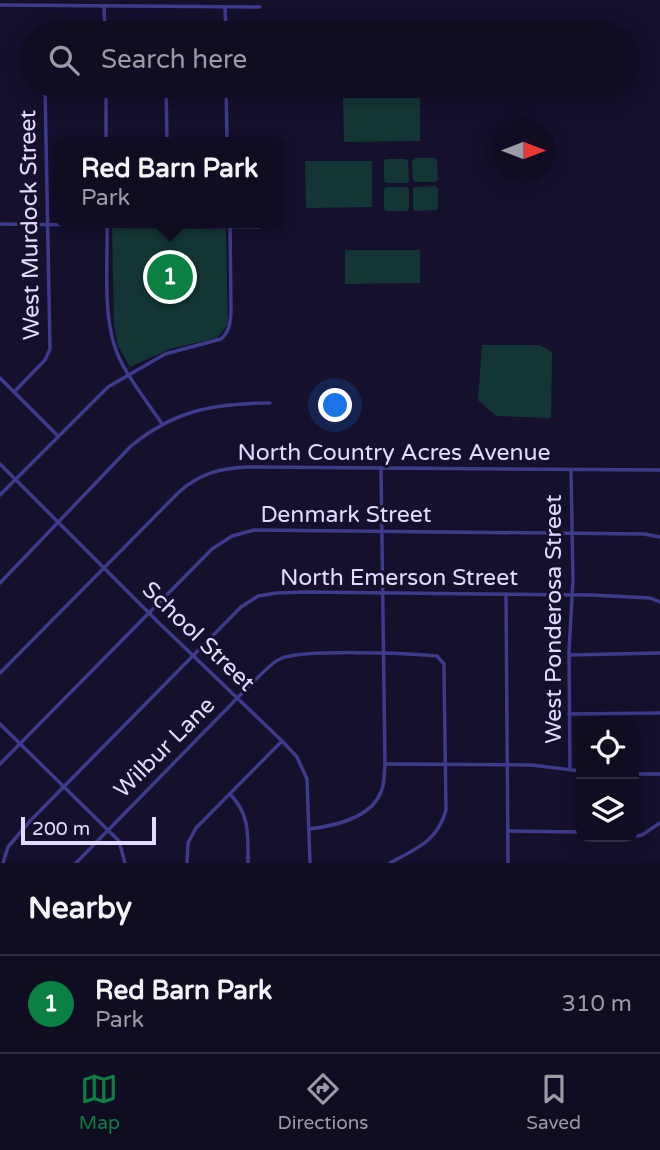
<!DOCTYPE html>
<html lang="en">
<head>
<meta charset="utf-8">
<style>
	body { margin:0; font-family:"Varela Round",sans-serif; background:#19152a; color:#f1f3f6 }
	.controls { position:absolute; right:21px; bottom:21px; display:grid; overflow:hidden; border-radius:14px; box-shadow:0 4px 18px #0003 }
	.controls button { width:63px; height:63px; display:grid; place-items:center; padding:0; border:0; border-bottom:2px solid #302c3f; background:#100c21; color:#f1f3f6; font:35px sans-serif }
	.compass { position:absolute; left:492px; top:119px; width:63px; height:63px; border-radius:50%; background:#100c21; box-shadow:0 4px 18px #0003; rotate:90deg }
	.scale { position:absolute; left:21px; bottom:18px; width:135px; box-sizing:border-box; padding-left:7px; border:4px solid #e0dbff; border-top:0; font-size:19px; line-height:24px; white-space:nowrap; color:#e0dbff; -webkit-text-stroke:5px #15102c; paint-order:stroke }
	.you { position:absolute; left:336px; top:406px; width:24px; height:24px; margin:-18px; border:5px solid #fff; border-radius:50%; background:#1a73e8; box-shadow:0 0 0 10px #1a73e833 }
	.badge { display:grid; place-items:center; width:46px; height:46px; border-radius:50%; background:#0b8043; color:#fff; font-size:23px; font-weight:700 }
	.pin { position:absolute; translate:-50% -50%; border:4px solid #fff; box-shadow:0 2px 7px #0006 }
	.popup { position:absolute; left:54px; top:137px; width:231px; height:91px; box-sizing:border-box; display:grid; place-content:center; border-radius:14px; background:#100c21; filter:drop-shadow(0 2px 5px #0005); font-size:23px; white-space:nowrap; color:#9c9ba5 }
	.popup b { font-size:26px; color:#f1f3f6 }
	.popup::after { content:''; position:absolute; left:50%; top:100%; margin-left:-14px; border:14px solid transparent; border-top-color:#100c21 }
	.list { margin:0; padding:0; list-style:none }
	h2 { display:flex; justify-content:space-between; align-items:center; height:91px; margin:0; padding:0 28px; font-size:30px }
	h2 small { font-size:23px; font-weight:400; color:#9c9ba5 }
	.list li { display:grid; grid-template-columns:46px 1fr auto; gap:21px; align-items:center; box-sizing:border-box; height:98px; padding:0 28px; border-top:2px solid #302c3f }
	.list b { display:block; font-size:26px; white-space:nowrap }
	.list p { margin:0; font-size:23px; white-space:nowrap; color:#9c9ba5 }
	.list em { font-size:23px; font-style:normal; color:#9c9ba5 }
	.icon { flex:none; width:38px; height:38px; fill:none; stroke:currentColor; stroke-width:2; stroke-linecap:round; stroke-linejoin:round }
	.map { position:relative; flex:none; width:660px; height:863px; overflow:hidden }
	.search { position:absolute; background:#100c21; box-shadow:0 4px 18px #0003; left:21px; right:21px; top:21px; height:77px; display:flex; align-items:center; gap:18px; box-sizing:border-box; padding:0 24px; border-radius:38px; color:#9c9ba5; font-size:26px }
	.sheet { height:189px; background:#100c21 }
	nav { display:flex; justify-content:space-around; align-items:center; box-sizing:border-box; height:98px; border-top:2px solid #302c3f; background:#100c21; font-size:19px; color:#9c9ba5 }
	nav a { display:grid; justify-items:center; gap:4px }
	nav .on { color:#0b8043 }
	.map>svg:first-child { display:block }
	.green { fill:#133635 }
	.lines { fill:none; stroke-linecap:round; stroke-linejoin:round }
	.street { stroke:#3e3a8c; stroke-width:3.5 }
	.labels { text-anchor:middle; stroke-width:6; stroke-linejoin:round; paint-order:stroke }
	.street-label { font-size:23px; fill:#e0dbff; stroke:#15102c }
</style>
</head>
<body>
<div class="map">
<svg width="660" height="863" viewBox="0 0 660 863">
	<rect width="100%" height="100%" fill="#15102c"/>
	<!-- green -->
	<g class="green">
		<polygon points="343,95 420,95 420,141 344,142"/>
		<polygon points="415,158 435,158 437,160 438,180 435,182 415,182 413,180 412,161"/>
		<polygon points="386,159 406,159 408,161 409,181 407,183 386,183 384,181 384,161"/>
		<polygon points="305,161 372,161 372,207 306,208"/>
		<polygon points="436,186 438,189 438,208 436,210 415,211 413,209 413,189 415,187"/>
		<polygon points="386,187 407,187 409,189 409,209 407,211 386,211 384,209 384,189"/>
		<polygon points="112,228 226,229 228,324 217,338 170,349 130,367 118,346 114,325"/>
		<polygon points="345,250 420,250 420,283 345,284"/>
		<polygon points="482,345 540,345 552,352 551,418 496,416 478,400"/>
	</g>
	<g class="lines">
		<!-- street -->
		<g class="street">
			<polyline points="0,5 260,7"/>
			<polyline points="104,7 105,33"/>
			<polyline points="225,7 226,33"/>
			<polyline points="106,86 106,142"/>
			<polyline points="166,86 167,142"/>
			<polyline points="226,86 227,142"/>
			<path d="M107 223C108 260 103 309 114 344 121 370 147 401 162 424"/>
			<polyline points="0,224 259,227"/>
			<polyline points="0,378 58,436"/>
			<polyline points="14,392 45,360 50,349 45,86"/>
			<polyline points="0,464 157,621 282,741 297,757 307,779 310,863"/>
			<path d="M0 495 108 387 165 354 221 339C230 331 231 320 231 308L230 223"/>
			<path d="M0 583 131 446C175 410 215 403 270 403"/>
			<polyline points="506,594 508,863"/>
			<polyline points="569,655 660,653"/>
			<path d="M0 673 179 492C199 474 220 468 247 467L660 470"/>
			<polyline points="569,714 660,713"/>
			<polyline points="0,724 119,841 125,863"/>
			<polyline points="0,764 212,549 232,536 254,530 644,534 660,537"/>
			<polyline points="385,764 531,765 581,771"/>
			<polyline points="570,769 569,651 573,580 571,471"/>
			<polyline points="634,774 660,774"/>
			<path d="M230 794C250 814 248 836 248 863"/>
			<path d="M309 829C334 826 371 818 381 792 385 783 384 773 385 764L381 468"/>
			<polyline points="508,831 581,832"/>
			<polyline points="628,837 642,835 660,823"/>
			<polyline points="3,863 8,847 30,821 241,607 258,596 276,593 305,592 591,595 650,598 660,602"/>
			<path d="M76 863 255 680C263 673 271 663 280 659 299 649 411 653 437 656L444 664V670L446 810C437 842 417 848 390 863"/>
			<polyline points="187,863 188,843 196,828 282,741"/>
		</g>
	</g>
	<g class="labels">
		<!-- street labels -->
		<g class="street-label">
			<text transform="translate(29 225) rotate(-91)" y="8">West Murdock Street</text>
			<text x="394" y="460">North Country Acres Avenue</text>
			<text x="346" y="522">Denmark Street</text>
			<text x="399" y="585">North Emerson Street</text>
			<text transform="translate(553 619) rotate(-90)" y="8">West Ponderosa Street</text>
			<text transform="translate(199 636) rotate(44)" y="8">School Street</text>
			<text transform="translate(164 747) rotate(-45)" y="8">Wilbur Lane</text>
		</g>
	</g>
</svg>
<div class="controls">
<button><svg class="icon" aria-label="locate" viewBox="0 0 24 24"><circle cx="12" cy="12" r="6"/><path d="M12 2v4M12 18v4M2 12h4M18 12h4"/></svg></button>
<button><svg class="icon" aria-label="layers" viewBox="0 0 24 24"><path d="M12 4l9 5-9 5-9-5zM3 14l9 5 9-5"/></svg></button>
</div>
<svg class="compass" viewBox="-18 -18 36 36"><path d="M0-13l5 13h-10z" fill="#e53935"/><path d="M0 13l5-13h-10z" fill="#9c9ba5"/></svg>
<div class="scale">200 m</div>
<div class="you"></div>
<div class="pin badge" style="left:170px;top:277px">1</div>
<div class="popup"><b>Red Barn Park</b>Park</div>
<div class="search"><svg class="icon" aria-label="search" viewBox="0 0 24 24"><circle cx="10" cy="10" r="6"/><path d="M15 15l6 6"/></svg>Search here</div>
</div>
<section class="sheet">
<h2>Nearby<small></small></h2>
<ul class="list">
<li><span class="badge">1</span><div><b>Red Barn Park</b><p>Park</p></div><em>310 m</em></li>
</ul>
</section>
<nav>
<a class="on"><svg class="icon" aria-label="map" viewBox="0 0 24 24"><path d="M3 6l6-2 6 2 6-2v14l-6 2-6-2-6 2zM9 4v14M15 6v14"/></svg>Map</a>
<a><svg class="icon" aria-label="directions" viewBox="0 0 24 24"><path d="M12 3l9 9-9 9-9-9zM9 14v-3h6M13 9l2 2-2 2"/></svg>Directions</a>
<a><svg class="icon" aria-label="saved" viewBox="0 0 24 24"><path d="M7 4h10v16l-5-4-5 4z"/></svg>Saved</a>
</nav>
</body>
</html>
